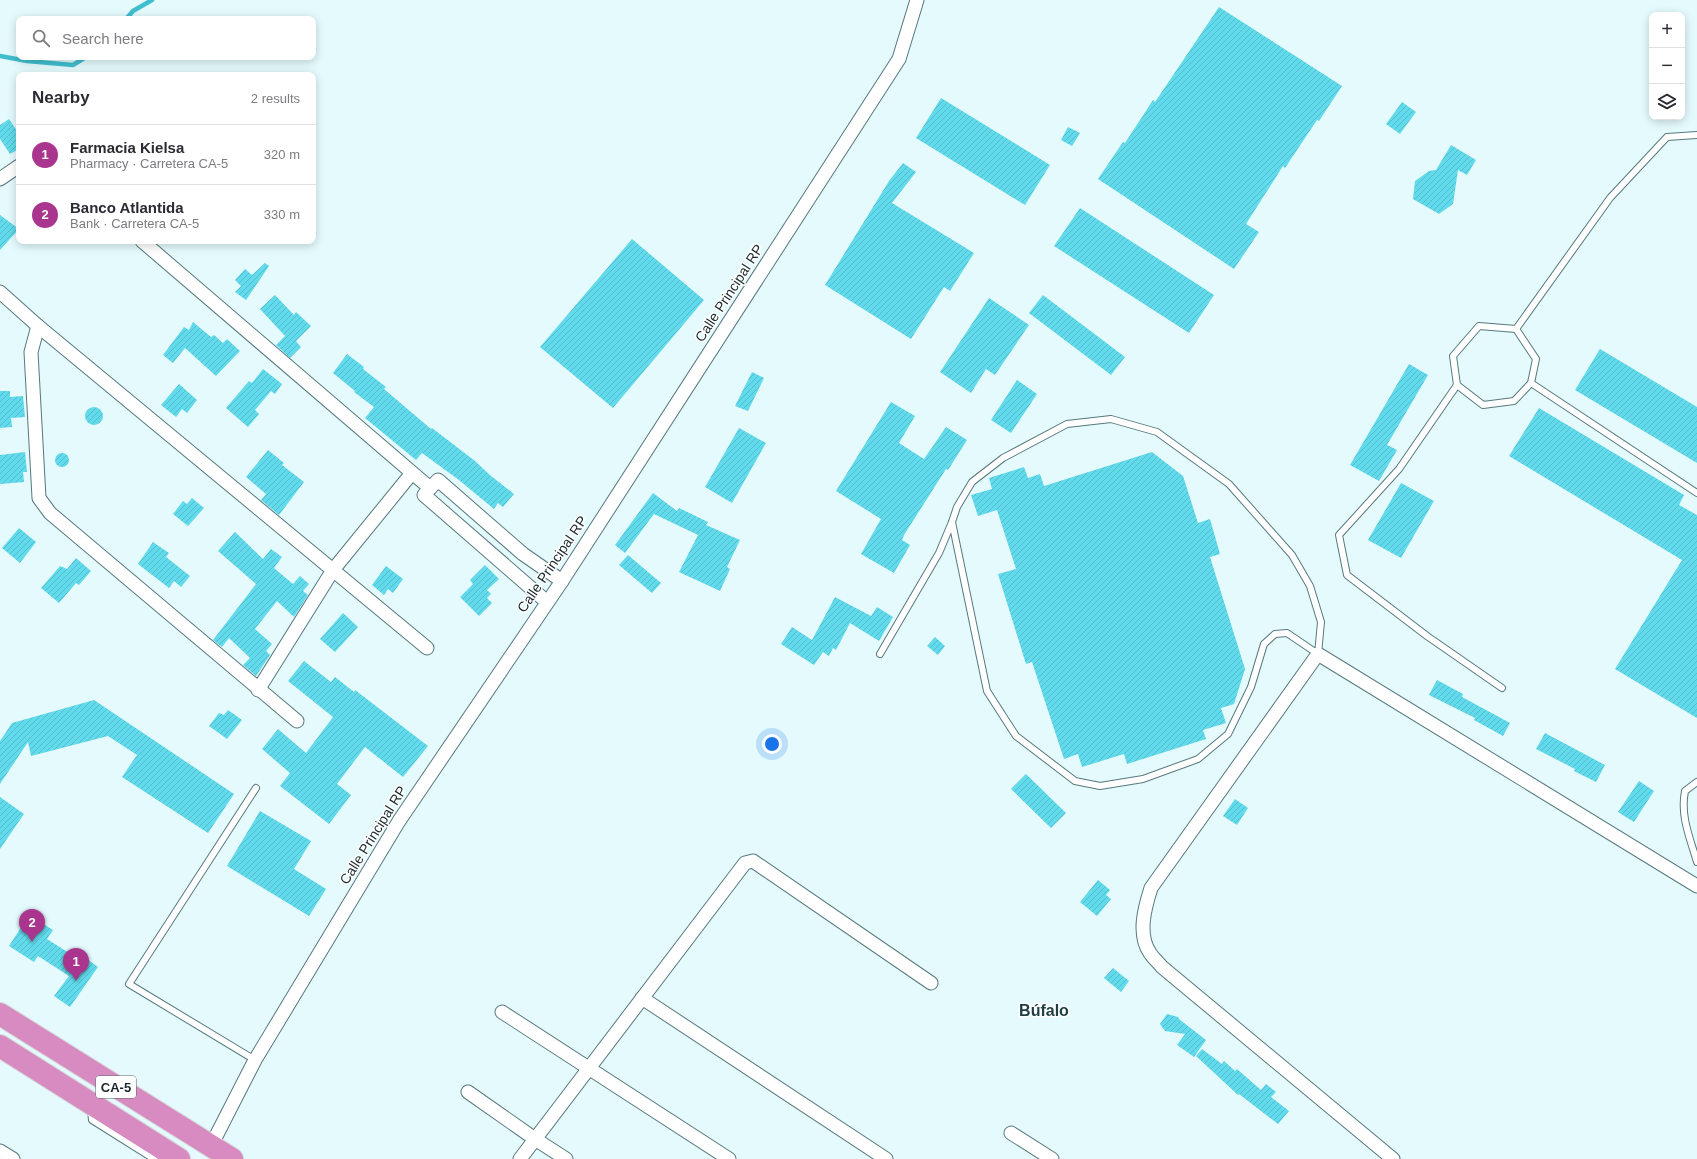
<!DOCTYPE html>
<html lang="en">
<head>
<meta charset="utf-8">
<style>
	body { margin:0; font-family:Helvetica,sans-serif; background:#f2f2f3; color:#2b2b33 }
	.controls { position:absolute; right:12px; top:12px; display:grid; overflow:hidden; border-radius:8px; box-shadow:0 2px 10px #0003 }
	.controls button { width:36px; height:36px; display:grid; place-items:center; padding:0; border:0; border-bottom:1px solid #e1e1e2; background:#fff; color:#2b2b33; font:20px sans-serif }
	.you { position:absolute; left:772px; top:744px; width:14px; height:14px; margin:-10px; border:3px solid #fff; border-radius:50%; background:#1a73e8; box-shadow:0 0 0 6px #1a73e833 }
	.badge { display:grid; place-items:center; width:26px; height:26px; border-radius:50%; background:#aa358e; color:#fff; font-size:13px; font-weight:700 }
	.pin { position:absolute; translate:-50% -33px; filter:drop-shadow(0 1px 2px #0008) }
	.pin::after { content:''; position:absolute; top:21px; width:14px; height:12px; background:inherit; clip-path:polygon(0 0,100% 0,50% 100%) }
	.list { margin:0; padding:0; list-style:none }
	h2 { display:flex; justify-content:space-between; align-items:center; height:52px; margin:0; padding:0 16px; font-size:17px }
	h2 small { font-size:13px; font-weight:400; color:#7c7c81 }
	.list li { display:grid; grid-template-columns:26px 1fr auto; gap:12px; align-items:center; box-sizing:border-box; height:60px; padding:0 16px; border-top:1px solid #e1e1e2 }
	.list b { display:block; font-size:15px; white-space:nowrap }
	.list p { margin:0; font-size:13px; white-space:nowrap; color:#7c7c81 }
	.list em { font-size:13px; font-style:normal; color:#7c7c81 }
	.icon { flex:none; width:22px; height:22px; fill:none; stroke:currentColor; stroke-width:2; stroke-linecap:round; stroke-linejoin:round }
	.map { position:relative; flex:none; width:1697px; height:1159px; overflow:hidden }
	.search { position:absolute; background:#fff; box-shadow:0 2px 10px #0003; left:16px; top:16px; width:300px; height:44px; display:flex; align-items:center; gap:10px; box-sizing:border-box; padding:0 14px; border-radius:8px; color:#7c7c81; font-size:15px }
	.panel { position:absolute; background:#fff; box-shadow:0 2px 10px #0003; left:16px; top:72px; width:300px; height:172px; border-radius:8px }
	.map>svg:first-child { display:block }
	.lines { fill:none; stroke-linecap:round; stroke-linejoin:round }
	.stream { stroke:#40bece; stroke-width:4.5 }
	.building { fill:url(#building-hatch) }
	.lane-casing { stroke:#57797e; stroke-width:8 }
	.street-casing { stroke:#57797e; stroke-width:15 }
	.highway-casing { stroke:#d6d8d9; stroke-width:24 }
	.lane { stroke:#fff; stroke-width:6 }
	.street { stroke:#fff; stroke-width:13 }
	.highway { stroke:#d78bc0; stroke-width:22 }
	.labels { text-anchor:middle; stroke-width:3; stroke-linejoin:round; paint-order:stroke }
	.shield { fill:#fff; stroke:#5f686a; stroke-width:1 }
	.shield-label { font-size:13px; font-weight:bold; fill:#1a282a }
	.street-label { font-size:14px; fill:#1a282a; stroke:#fff }
	.quarter-label { font-size:16px; font-weight:bold; fill:#1d3e42; stroke:#fff }
</style>
</head>
<body>
<div class="map">
<svg width="1697" height="1159" viewBox="0 0 1697 1159">
	<defs>
		<pattern id="building-hatch" width="6" height="6" patternUnits="userSpaceOnUse"><rect width="6" height="6" fill="#61dbeb"/><path d="M-1 1l2-2M0 6l6-6M5 7l2-2" fill="none" stroke="#54bcca"/></pattern>
	</defs>
	<rect width="100%" height="100%" fill="#e4fafd"/>
	<g class="lines">
		<!-- stream -->
		<g class="stream">
			<polyline points="126,19 133,11 152,0"/>
			<polyline points="0,56 27,61 73,65 86,57"/>
		</g>
	</g>
	<!-- building -->
	<g class="building">
		<polygon points="1219,7 1342,86 1319,121 1317,120 1285,168 1283,166 1246,224 1259,232 1234,269 1098,179 1123,142 1125,143 1153,100 1155,102"/>
		<polygon points="941,98 1050,165 1025,205 916,138"/>
		<polygon points="1402,102 1416,112 1400,134 1386,124"/>
		<polygon points="9,119 19,134 19,149 10,154 0,139 0,125"/>
		<polygon points="1068,127 1080,133 1072,146 1061,140"/>
		<polygon points="1451,145 1476,160 1467,175 1458,170 1453,204 1439,214 1413,199 1415,181 1429,171 1436,170"/>
		<polygon points="903,163 916,172 892,203 974,253 950,291 944,287 911,339 825,285 889,181"/>
		<polygon points="1080,208 1214,295 1189,333 1054,246"/>
		<polygon points="0,215 19,229 0,250"/>
		<polygon points="632,239 704,300 613,408 540,347"/>
		<polygon points="265,263 269,266 246,300 235,292 241,286 235,280 245,269 252,275"/>
		<polygon points="275,295 294,315 296,312 311,326 296,341 301,347 290,358 276,345 285,336 260,309"/>
		<polygon points="1043,295 1125,357 1111,375 1029,313"/>
		<polygon points="989,298 1029,325 995,375 986,369 971,393 940,372"/>
		<polygon points="193,322 211,337 214,335 223,343 227,339 240,351 216,376 185,348 173,363 163,355 184,327 189,330"/>
		<polygon points="1600,349 1697,407 1697,463 1575,390"/>
		<polygon points="347,354 364,367 363,369 386,387 384,389 431,429 432,428 475,461 491,476 514,494 503,507 498,503 494,509 459,480 422,453 416,460 365,418 374,407 354,392 355,391 333,373"/>
		<polygon points="1409,364 1428,375 1387,445 1397,450 1379,481 1350,465"/>
		<polygon points="263,369 282,384 275,394 271,391 255,410 259,414 248,427 226,408 249,381 252,383"/>
		<polygon points="752,372 764,378 748,411 735,406"/>
		<polygon points="1017,380 1037,394 1011,433 991,420"/>
		<polygon points="179,384 197,400 187,413 182,409 176,417 161,405"/>
		<polygon points="0,391 10,391 10,397 23,396 25,417 11,418 12,427 0,428"/>
		<polygon points="891,402 915,416 899,443 924,459 946,427 967,440 948,470 946,469 904,535 902,540 910,545 894,573 861,554 881,519 836,491"/>
		<circle cx="94" cy="416" r="9"/>
		<polygon points="1539,408 1684,495 1679,505 1697,515 1697,718 1615,669 1682,560 1509,456"/>
		<polygon points="739,428 766,443 732,503 705,487"/>
		<polygon points="268,450 284,463 282,465 304,482 279,515 261,500 266,494 246,477"/>
		<polygon points="25,452 27,472 23,472 24,482 0,484 0,455"/>
		<polygon points="1152,452 1183,476 1198,523 1210,519 1220,554 1210,557 1245,669 1234,704 1221,708 1226,723 1203,730 1206,739 1127,764 1124,754 1082,767 1078,754 1064,759 1032,662 1026,664 998,574 1016,569 997,510 978,516 971,495 992,489 989,478 1024,467 1028,478 1040,474 1044,486"/>
		<circle cx="62" cy="460" r="7"/>
		<polygon points="1401,483 1434,501 1401,558 1368,540"/>
		<polygon points="653,493 677,511 679,508 708,522 706,525 740,540 727,567 730,569 720,591 679,572 698,535 654,514 625,553 615,545"/>
		<polygon points="192,498 204,508 188,526 173,514 183,501 187,504"/>
		<polygon points="19,528 36,542 20,563 2,548"/>
		<polygon points="235,532 263,559 271,549 282,557 274,568 293,584 300,576 309,584 303,591 308,595 294,617 277,601 255,629 272,644 266,651 270,655 256,676 243,665 250,658 229,638 222,647 213,640 256,584 218,551"/>
		<polygon points="153,542 169,553 166,557 190,576 181,587 174,581 169,588 138,564"/>
		<polygon points="628,555 661,583 652,593 619,565"/>
		<polygon points="76,558 91,571 79,585 76,583 59,603 41,588 60,566 67,569"/>
		<polygon points="485,565 499,579 487,590 491,594 487,598 492,603 479,616 460,597 473,584 470,580"/>
		<polygon points="386,566 403,579 393,593 388,589 384,595 372,585"/>
		<polygon points="835,597 871,616 877,607 893,617 879,641 850,623 836,650 833,648 829,656 823,652 814,665 781,644 792,627 812,640"/>
		<polygon points="343,613 358,627 335,652 320,639"/>
		<polygon points="935,637 945,646 938,655 927,646"/>
		<polygon points="304,661 331,682 335,677 354,692 355,690 428,746 403,777 365,747 337,784 351,795 329,824 280,786 290,773 262,749 278,729 306,753 333,717 288,681"/>
		<polygon points="1437,680 1463,694 1462,697 1510,723 1503,736 1474,720 1475,718 1429,695"/>
		<polygon points="94,700 234,794 208,833 122,777 137,755 108,736 31,756 28,742 0,784 0,741 12,723"/>
		<polygon points="228,710 242,720 227,739 209,726 219,713 224,715"/>
		<polygon points="1545,733 1605,765 1596,782 1574,771 1575,769 1536,749"/>
		<polygon points="1026,774 1066,813 1051,828 1011,789"/>
		<polygon points="1639,781 1654,791 1634,822 1618,812"/>
		<polygon points="0,797 24,814 0,849"/>
		<polygon points="1235,799 1248,808 1237,825 1223,816"/>
		<polygon points="260,811 311,841 294,869 326,889 309,916 227,866"/>
		<polygon points="1098,880 1110,890 1106,895 1111,899 1097,916 1080,902"/>
		<polygon points="29,915 53,930 47,939 80,960 83,956 98,967 70,1007 54,996 69,976 38,956 34,962 9,946"/>
		<polygon points="1113,968 1129,981 1121,992 1104,978"/>
		<polygon points="1167,1014 1178,1017 1179,1019 1206,1040 1194,1057 1177,1045 1185,1034 1165,1031 1160,1024"/>
		<polygon points="1202,1049 1222,1064 1224,1061 1235,1071 1237,1069 1261,1090 1266,1084 1276,1092 1271,1097 1289,1111 1278,1124 1239,1094 1238,1095 1196,1056"/>
	</g>
	<g class="lines">
		<!-- lane casing -->
		<g class="lane-casing">
			<g id="lane">
				<polygon points="1479,326 1516,329 1536,359 1531,383 1514,401 1483,405 1457,385 1453,356"/>
				<polyline points="1516,329 1610,198 1667,137 1697,135"/>
				<polyline points="1531,383 1697,493"/>
				<polyline points="1457,385 1399,469 1339,535 1347,575 1427,636 1502,688"/>
				<polyline points="880,654 939,553 952,522 957,507 972,482 1003,458 1067,424 1111,419 1157,432 1229,484 1292,555 1310,586 1321,622 1318,654 1287,633 1275,634 1264,644 1251,687 1228,734 1198,759 1143,779 1100,786 1075,781 1016,736 987,691 952,522"/>
				<path d="M1697 782 1685 791C1680 816 1690 838 1697 862"/>
				<polyline points="255,1060 129,984 256,788"/>
				<polyline points="91,1110 92,1120 154,1159"/>
			</g>
		</g>
		<!-- street casing -->
		<g class="street-casing">
			<g id="street">
				<polyline points="0,179 19,166"/>
				<polyline points="142,241 430,488"/>
				<polyline points="0,292 38,326 427,648"/>
				<polyline points="38,326 31,352 39,498 50,513 297,721"/>
				<polyline points="547,602 424,495 438,480 523,554 562,581"/>
				<polyline points="258,690 333,570 412,473"/>
				<polyline points="642,998 886,1159"/>
				<polyline points="502,1012 729,1159"/>
				<polyline points="468,1092 535,1139 566,1159"/>
				<polyline points="1011,1133 1052,1159"/>
				<polyline points="211,1146 255,1060 399,821 562,581 899,59 917,0"/>
				<polyline points="0,1151 13,1159"/>
				<polyline points="520,1159 745,863 753,861 931,983"/>
				<path d="M1393 1159 1162 967C1158 962 1153 958 1150 953 1137 934 1145 907 1151 888L1318 654 1697 886"/>
			</g>
		</g>
		<!-- highway casing -->
		<g class="highway-casing">
			<g id="highway">
				<polyline points="0,1014 232,1159"/>
				<polyline points="0,1046 179,1159"/>
			</g>
		</g>
		<!-- lane -->
		<use href="#lane" class="lane"/>
		<!-- street -->
		<use href="#street" class="street"/>
		<!-- highway -->
		<use href="#highway" class="highway"/>
	</g>
	<g class="labels">
		<!-- shield labels -->
		<rect class="shield" x="96" y="1076" width="40" height="22" rx="3"/>
		<g class="shield-label">
			<text x="116" y="1092">CA-5</text>
		</g>
		<!-- street labels -->
		<g class="street-label">
			<text transform="translate(729 293) rotate(-57)" y="5">Calle Principal RP</text>
			<text transform="translate(552 564) rotate(-56)" y="5">Calle Principal RP</text>
			<text transform="translate(373 835) rotate(-58)" y="5">Calle Principal RP</text>
		</g>
		<!-- quarter labels -->
		<g class="quarter-label">
			<text x="1044" y="1016">Búfalo</text>
		</g>
	</g>
</svg>
<div class="controls">
<button>+</button>
<button>−</button>
<button><svg class="icon" aria-label="layers" viewBox="0 0 24 24"><path d="M12 4l9 5-9 5-9-5zM3 14l9 5 9-5"/></svg></button>
</div>
<div class="you"></div>
<div class="pin badge" style="left:76px;top:981px">1</div>
<div class="pin badge" style="left:32px;top:942px">2</div>
<div class="search"><svg class="icon" aria-label="search" viewBox="0 0 24 24"><circle cx="10" cy="10" r="6"/><path d="M15 15l6 6"/></svg>Search here</div>
<section class="panel">
<h2>Nearby<small>2 results</small></h2>
<ul class="list">
<li><span class="badge">1</span><div><b>Farmacia Kielsa</b><p>Pharmacy · Carretera CA-5</p></div><em>320 m</em></li>
<li><span class="badge">2</span><div><b>Banco Atlantida</b><p>Bank · Carretera CA-5</p></div><em>330 m</em></li>
</ul>
</section>
</div>
</body>
</html>
